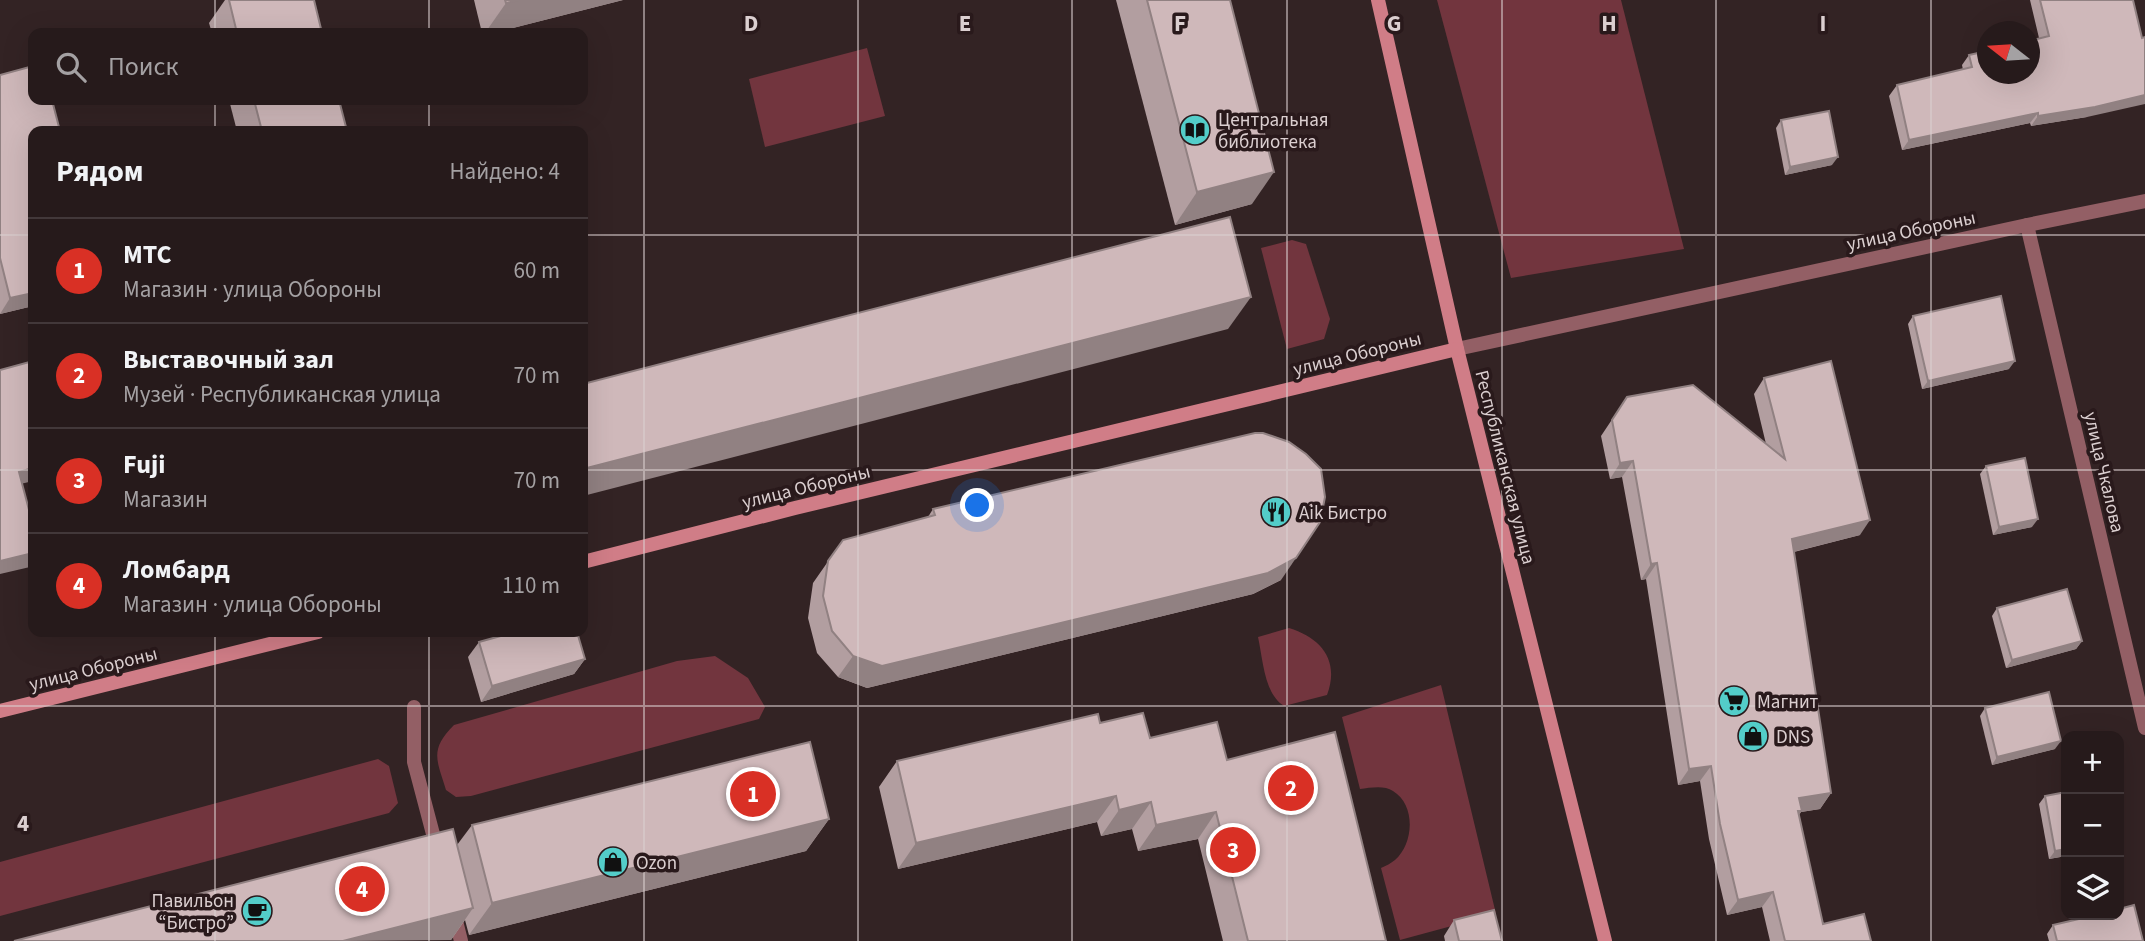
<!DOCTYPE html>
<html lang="ru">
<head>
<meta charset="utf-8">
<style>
	body { margin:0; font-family:"Source Sans 3",sans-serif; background:#322728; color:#f1f3f6 }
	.controls { position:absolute; right:21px; bottom:21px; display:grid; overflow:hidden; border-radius:14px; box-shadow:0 7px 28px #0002 }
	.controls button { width:63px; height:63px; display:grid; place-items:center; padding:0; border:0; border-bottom:2px solid #42383a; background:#261a1b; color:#f1f3f6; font:35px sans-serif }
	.compass { position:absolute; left:1977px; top:21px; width:63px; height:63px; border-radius:50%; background:#261a1b; box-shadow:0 7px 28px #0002; rotate:287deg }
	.you { position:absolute; left:978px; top:506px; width:24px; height:24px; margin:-18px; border:5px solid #fff; border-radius:50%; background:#1a73e8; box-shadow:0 0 0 10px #1a73e833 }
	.badge { display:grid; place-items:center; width:46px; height:46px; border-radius:50%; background:#d93025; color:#fff; font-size:23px; font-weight:700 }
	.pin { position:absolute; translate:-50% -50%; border:4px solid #fff; box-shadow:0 2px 7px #0006 }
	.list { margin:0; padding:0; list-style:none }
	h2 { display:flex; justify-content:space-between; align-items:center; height:91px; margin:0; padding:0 28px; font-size:30px }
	h2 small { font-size:23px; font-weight:400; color:#a4a1a3 }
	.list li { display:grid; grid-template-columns:46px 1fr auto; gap:21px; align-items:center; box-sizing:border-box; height:105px; padding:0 28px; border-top:2px solid #42383a }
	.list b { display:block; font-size:26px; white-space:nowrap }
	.list p { margin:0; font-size:23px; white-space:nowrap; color:#a4a1a3 }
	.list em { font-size:23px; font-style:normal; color:#a4a1a3 }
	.icon { flex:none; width:38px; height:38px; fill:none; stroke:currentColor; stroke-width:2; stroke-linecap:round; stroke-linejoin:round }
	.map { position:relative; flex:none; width:2145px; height:941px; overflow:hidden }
	.search { position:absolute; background:#261a1b; box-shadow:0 7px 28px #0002; left:28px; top:28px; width:560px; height:77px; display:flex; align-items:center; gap:18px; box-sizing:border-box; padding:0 24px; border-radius:14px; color:#a4a1a3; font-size:26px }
	.panel { position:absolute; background:#261a1b; box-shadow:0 7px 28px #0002; left:28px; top:126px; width:560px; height:511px; border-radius:14px }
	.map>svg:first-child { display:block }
	.green { fill:#72353e }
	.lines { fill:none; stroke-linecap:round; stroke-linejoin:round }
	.lane { stroke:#935f65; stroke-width:14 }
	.street { stroke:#935f65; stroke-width:14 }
	.secondary { stroke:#d07d87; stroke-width:14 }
	.wall { fill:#b29ea0 }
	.shaded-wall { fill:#918182 }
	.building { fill:#cfb8ba; stroke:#918182; stroke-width:2 }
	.grid { fill:none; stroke:#dbcfd0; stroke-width:2; stroke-opacity:0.55 }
	.labels { text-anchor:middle; stroke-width:7; stroke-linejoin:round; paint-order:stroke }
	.poi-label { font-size:19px; fill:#dbcfd0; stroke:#29191b; text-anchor:start }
	.street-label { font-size:19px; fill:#dbcfd0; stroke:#29191b }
	.grid-label { font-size:23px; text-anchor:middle; font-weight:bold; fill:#dbcfd0; stroke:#29191b; stroke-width:7; stroke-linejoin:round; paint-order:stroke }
</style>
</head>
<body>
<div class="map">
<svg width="2145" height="941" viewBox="0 0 2145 941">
	<rect width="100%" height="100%" fill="#332324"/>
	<!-- green -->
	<g class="green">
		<polygon points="1437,0 1621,0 1684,249 1511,278"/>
		<polygon points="867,48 885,116 765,147 749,79"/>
		<polygon points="1292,240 1306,244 1330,319 1324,339 1287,349 1261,248"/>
		<path d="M1289 628C1321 638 1340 660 1327 695L1284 706C1264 694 1263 659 1258 637Z"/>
		<path d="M715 656 748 678 765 707 759 719 471 796 456 797 446 790C437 760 429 750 454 725L677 661Z"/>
		<path d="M1441 685 1496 914 1400 940 1381 868C1386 866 1391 863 1395 860 1414 843 1416 805 1393 791 1384 785 1370 788 1360 789L1342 717Z"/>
		<polygon points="378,759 389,766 398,803 389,813 0,916 0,862"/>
	</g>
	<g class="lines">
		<!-- lane -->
		<g class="lane">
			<polyline points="414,707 414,762 438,853"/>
			<polyline points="454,913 461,941"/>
		</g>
		<!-- street -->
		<g class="street">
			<polyline points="2027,225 2145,728"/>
			<polyline points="1457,349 2027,225 2145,201"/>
		</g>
		<!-- secondary -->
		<g class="secondary">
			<polyline points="1378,0 1457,349 1605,941"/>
			<polyline points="583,562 795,508 1457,349"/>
			<polyline points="0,711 318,632"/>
		</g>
	</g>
	<!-- wall -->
	<g class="wall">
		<polygon points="225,0 314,0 322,33 212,33 209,23"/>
		<polygon points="474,0 623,0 493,33 482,33"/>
		<polygon points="1116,0 1230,0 1252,204 1175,225"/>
		<polygon points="2030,0 2133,0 2087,117 2031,126 2030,123 1902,150 1889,96 1897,85 1963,70 1962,65 1969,55 2039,38"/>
		<polygon points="0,75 33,306 0,314"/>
		<polygon points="229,100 339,100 347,131 237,131"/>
		<polygon points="1781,120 1832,165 1785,175 1776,128"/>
		<polygon points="1913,316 2009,369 1922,389 1908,324"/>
		<polygon points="1764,378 1860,535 1794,552 1831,793 1820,809 1801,812 1799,815 1823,924 1871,941 1770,941 1762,907 1727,915 1709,839 1700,781 1678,785 1646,579 1641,580 1622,477 1610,479 1601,436 1627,397 1766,444 1754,394"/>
		<polygon points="1986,466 2032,527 1993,535 1980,474"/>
		<polygon points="933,509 1281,580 1253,594 867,688 838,677 817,653 808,618 813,583 843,540 928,517"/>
		<polygon points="1997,608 2082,641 2076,649 2006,668 1992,616"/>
		<polygon points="479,642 585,659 574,674 481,702 468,657"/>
		<polygon points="1985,708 2055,749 1992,765 1980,716"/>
		<polygon points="1100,723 1227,760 1386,941 1223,941 1198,839 1138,851 1132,829 1101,836 1097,822 898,869 879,787 897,761"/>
		<polygon points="2066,792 2066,856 2049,859 2039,804 2045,796"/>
		<polygon points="829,819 806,851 469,935 465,920 451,940 457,845 472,825"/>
		<polygon points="1454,920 1502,941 1445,941 1444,936"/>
		<polygon points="2053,925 2143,941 2049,941 2047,934"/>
	</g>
	<!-- shaded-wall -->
	<g class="shaded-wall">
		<polygon points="519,0 623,0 493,33 485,33 506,3"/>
		<polygon points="2145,95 2145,104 2087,117 2031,126 2038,116"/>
		<polygon points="2038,113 2030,123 1902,150 1909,140"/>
		<polygon points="1838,157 1832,165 1785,175 1790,167"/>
		<polygon points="1274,172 1252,204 1175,225 1197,192"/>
		<polygon points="33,293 33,306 0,314 10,298"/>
		<polygon points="1251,297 1228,329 583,496 583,469"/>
		<polygon points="2015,361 2009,369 1922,389 1928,381"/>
		<polygon points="1633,461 1622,477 1610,479 1620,463"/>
		<polygon points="33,468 33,481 8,487 19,472"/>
		<polygon points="2038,519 2032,527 1993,535 1999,527"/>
		<polygon points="1870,520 1860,535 1781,555 1792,539"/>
		<polygon points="33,553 33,562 30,567 0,574 0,561"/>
		<polygon points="1296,558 1281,580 1253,594 867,688 838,677 853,656"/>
		<polygon points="1657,563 1646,579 1641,580 1651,564"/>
		<polygon points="2082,641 2076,649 2006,668 2012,660"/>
		<polygon points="585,659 574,674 481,702 492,686"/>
		<polygon points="2061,741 2055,749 1992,765 1997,757"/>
		<polygon points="1711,766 1700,781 1678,785 1689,769"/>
		<polygon points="1831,793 1820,809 1801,812 1791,826 1799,798"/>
		<polygon points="1116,796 1097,822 898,869 916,843"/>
		<polygon points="1151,802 1132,829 1101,836 1119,810"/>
		<polygon points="1216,812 1198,839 1138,851 1156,825"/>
		<polygon points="829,819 806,851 469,935 492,903"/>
		<polygon points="2066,849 2066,856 2049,859 2055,851"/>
		<polygon points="1773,892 1762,907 1727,915 1738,900"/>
		<polygon points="473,908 451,940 343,941"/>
	</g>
	<!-- building -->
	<g class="building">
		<polygon points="229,0 314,0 322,33 237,33"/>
		<polygon points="505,0 519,0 506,3"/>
		<polygon points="1147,0 1230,0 1274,172 1197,192"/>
		<polygon points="2040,0 2133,0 2142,38 2145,37 2145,95 2095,107 2038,116 2038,113 1909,140 1897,85 1972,67 1969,55 1987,51 1987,74 2029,74 2029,41 2049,36"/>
		<polygon points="33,66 33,100 52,100 60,131 33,131 33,293 10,298 0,258 0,75"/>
		<polygon points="254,100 339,100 347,131 262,131"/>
		<polygon points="1829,111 1838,157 1790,167 1781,120"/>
		<polygon points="1230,217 1251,297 583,469 583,384"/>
		<polygon points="2001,296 2015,361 1928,381 1913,316"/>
		<polygon points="33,361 33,468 19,472 33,525 33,553 0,561 0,370"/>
		<polygon points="1831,361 1870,520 1792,539 1831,793 1799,798 1802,811 1798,811 1823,924 1864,914 1871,941 1785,941 1773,892 1738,900 1720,824 1711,766 1689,769 1657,563 1651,564 1633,461 1620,463 1612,420 1627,397 1693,385 1785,459 1764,378"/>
		<polygon points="1255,433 1263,433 1289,442 1306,454 1321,469 1325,497 1320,522 1296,558 1268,573 882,666 853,656 832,631 823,596 828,561 843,540 935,515 933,509"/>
		<polygon points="2025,458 2038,519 1999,527 1986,466"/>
		<polygon points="2067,589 2082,641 2012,660 1997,608"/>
		<polygon points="515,632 577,632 585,659 492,686 479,642"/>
		<polygon points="2049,692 2061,741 1997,757 1985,708"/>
		<polygon points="1143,713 1150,738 1217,722 1227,760 1335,732 1386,941 1248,941 1216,812 1156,825 1151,802 1119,810 1116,796 916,843 897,761 1098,714 1100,723"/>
		<polygon points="810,742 829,819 492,903 472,825"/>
		<polygon points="2066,792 2066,849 2055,851 2045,796"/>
		<polygon points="453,829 473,908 343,941 14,941"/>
		<polygon points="2134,905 2143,941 2057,941 2053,925 2096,915 2119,915 2119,909"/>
		<polygon points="1494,910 1502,941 1459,941 1454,920"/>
	</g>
	<!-- grid -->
	<path class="grid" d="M215 0V33M429 0V33M644 0V941M858 0V941M1072 0V941M1287 0V941M1502 0V941M1716 0V941M1931 0V941M215 100V131M429 100V131M0 235H33M583 235H2145M0 470H33M583 470H2145M215 632V941M429 632V941M0 706H2145"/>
	<!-- icons -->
	<defs>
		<g id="library-disc" transform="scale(1.575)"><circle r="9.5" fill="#53cdc9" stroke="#29191b"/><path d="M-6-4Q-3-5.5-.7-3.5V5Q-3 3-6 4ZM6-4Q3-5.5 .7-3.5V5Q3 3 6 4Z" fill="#111"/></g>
		<g id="restaurant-disc" transform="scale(1.575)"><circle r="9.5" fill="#53cdc9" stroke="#29191b"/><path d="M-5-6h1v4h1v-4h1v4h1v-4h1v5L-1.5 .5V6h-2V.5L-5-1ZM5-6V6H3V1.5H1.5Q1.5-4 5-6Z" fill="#111"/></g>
		<g id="supermarket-disc" transform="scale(1.575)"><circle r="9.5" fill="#53cdc9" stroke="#29191b"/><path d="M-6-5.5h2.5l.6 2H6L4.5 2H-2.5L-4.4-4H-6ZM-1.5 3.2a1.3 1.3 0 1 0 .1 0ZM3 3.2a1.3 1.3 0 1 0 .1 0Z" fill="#111"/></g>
		<g id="shop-disc" transform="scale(1.575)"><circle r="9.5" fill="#53cdc9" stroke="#29191b"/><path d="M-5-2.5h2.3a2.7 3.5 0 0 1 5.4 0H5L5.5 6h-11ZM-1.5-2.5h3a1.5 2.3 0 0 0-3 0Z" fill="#111"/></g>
		<g id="cafe-disc" transform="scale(1.575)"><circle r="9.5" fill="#53cdc9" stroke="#29191b"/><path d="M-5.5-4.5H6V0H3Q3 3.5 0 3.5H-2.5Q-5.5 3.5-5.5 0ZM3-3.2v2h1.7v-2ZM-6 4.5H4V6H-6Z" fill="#111"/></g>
	</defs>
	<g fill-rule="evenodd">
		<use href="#library-disc" x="1195" y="130"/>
		<use href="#restaurant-disc" x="1276" y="512"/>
		<use href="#supermarket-disc" x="1734" y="701"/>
		<use href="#shop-disc" x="1753" y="736"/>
		<use href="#shop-disc" x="613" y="862"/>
		<use href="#cafe-disc" x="257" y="911"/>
	</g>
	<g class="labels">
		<!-- poi labels -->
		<g class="poi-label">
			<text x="1218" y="126">Центральная<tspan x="1218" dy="22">библиотека</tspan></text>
			<text x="1299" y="519">Aik Бистро</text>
			<text x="1757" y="708">Магнит</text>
			<text x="1776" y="743">DNS</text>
			<text x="636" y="869">Ozon</text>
			<text x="234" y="907" text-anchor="end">Павильон<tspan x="234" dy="22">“Бистро”</tspan></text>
		</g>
		<!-- street labels -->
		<g class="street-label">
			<text transform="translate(1911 230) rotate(-12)" y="7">улица Обороны</text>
			<text transform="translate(1357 353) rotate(-14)" y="7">улица Обороны</text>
			<text transform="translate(1506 467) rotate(76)" y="7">Республиканская улица</text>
			<text transform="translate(2105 472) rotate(77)" y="7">улица Чкалова</text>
			<text transform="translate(806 486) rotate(-14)" y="7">улица Обороны</text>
			<text transform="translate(93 668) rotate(-14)" y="7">улица Обороны</text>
		</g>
	</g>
	<g class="grid-label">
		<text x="751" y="31">D</text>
		<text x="965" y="31">E</text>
		<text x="1180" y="31">F</text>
		<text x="1394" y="31">G</text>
		<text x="1609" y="31">H</text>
		<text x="1823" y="31">I</text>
		<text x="23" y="831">4</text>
	</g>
</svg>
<div class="controls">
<button>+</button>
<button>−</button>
<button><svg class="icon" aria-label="layers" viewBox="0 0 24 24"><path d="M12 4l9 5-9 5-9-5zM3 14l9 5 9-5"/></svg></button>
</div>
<svg class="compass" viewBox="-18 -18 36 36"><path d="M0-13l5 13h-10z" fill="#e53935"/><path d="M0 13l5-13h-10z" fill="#a4a1a3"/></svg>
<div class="you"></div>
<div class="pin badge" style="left:753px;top:794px">1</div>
<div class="pin badge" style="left:1291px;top:788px">2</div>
<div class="pin badge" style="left:1233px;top:850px">3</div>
<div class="pin badge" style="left:362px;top:889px">4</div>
<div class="search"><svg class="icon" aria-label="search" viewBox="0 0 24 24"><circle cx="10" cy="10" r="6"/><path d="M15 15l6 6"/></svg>Поиск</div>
<section class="panel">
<h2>Рядом<small>Найдено: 4</small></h2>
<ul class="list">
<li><span class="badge">1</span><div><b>МТС</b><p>Магазин · улица Обороны</p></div><em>60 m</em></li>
<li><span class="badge">2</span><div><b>Выставочный зал</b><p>Музей · Республиканская улица</p></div><em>70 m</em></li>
<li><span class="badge">3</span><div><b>Fuji</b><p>Магазин</p></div><em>70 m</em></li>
<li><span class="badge">4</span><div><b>Ломбард</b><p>Магазин · улица Обороны</p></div><em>110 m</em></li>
</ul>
</section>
</div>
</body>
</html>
